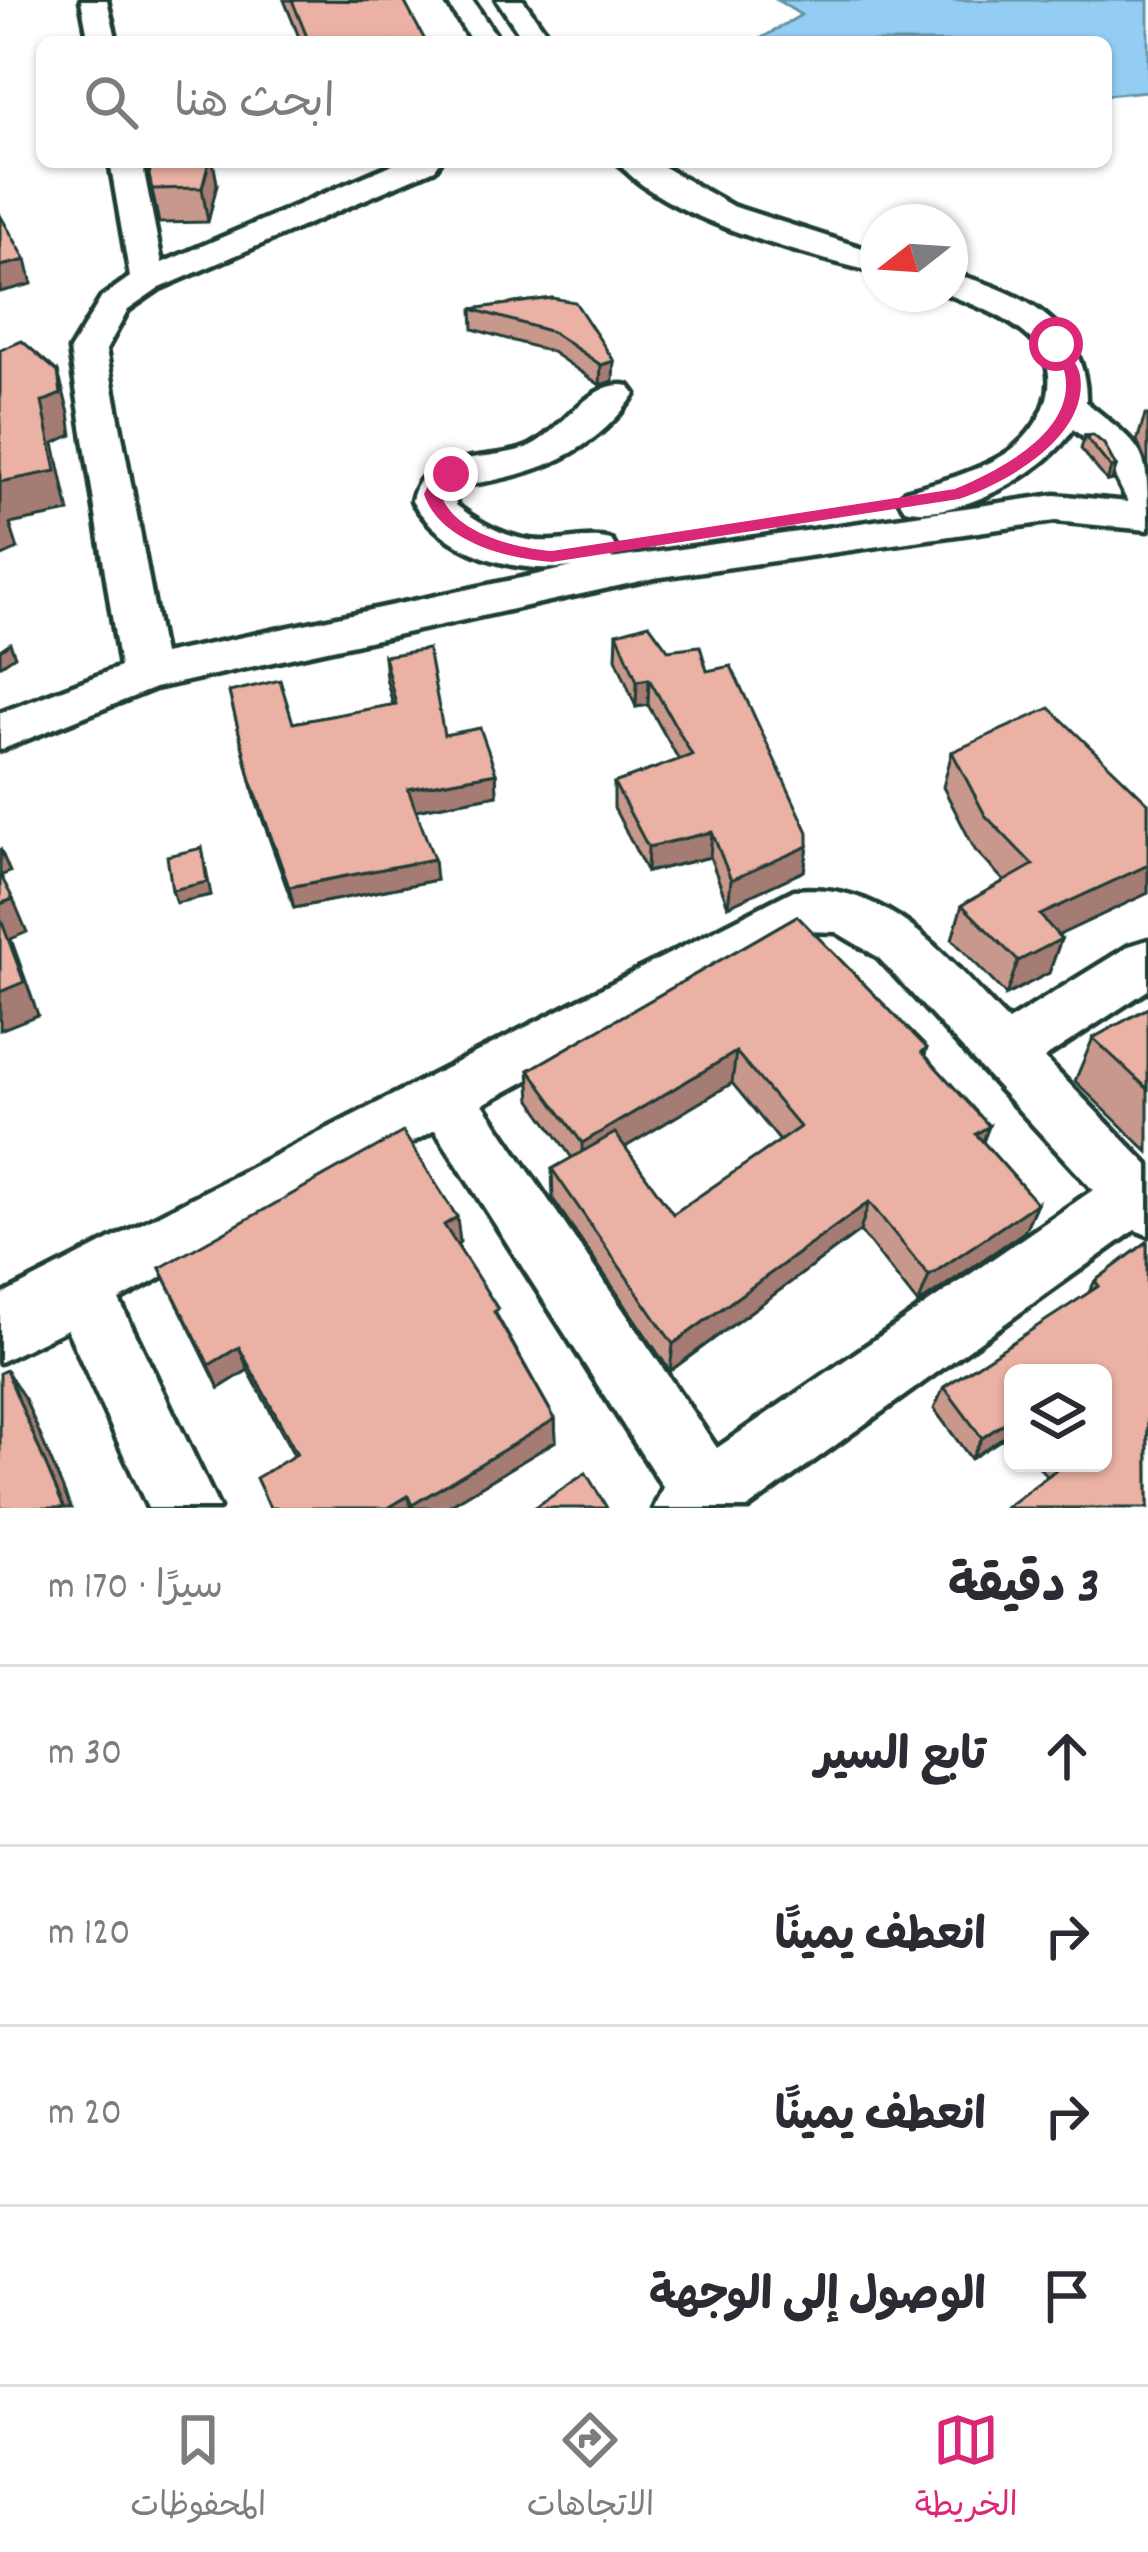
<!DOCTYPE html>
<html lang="ar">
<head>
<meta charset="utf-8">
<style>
	body { margin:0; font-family:Dekko,"Playpen Sans Arabic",sans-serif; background:#f7f7f7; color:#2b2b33; direction:rtl }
	.controls { position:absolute; right:36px; bottom:36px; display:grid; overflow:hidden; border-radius:18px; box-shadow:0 3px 9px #0004 }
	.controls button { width:108px; height:108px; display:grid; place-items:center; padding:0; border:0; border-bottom:3px solid #e1e1e2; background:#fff; color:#2b2b33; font:60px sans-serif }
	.compass { position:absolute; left:860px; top:204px; width:108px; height:108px; border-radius:50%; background:#fff; box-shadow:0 3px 9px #0004; rotate:253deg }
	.stop { position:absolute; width:36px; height:36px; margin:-27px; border:9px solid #db2777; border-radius:50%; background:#fff }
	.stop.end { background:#db2777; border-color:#fff; box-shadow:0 3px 12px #0008 }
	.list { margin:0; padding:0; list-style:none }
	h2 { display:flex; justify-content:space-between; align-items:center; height:156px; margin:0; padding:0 48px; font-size:51px }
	h2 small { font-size:39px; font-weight:400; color:#7c7c81 }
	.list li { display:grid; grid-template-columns:78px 1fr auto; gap:36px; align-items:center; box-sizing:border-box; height:180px; padding:0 48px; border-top:3px solid #e1e1e2 }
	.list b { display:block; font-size:45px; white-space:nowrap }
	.list em { font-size:39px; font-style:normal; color:#7c7c81 }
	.icon { flex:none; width:66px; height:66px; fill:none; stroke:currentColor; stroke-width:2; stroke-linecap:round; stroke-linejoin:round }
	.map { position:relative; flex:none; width:1148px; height:1508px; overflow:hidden; direction:ltr }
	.search { position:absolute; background:#fff; box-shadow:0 3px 9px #0004; left:36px; right:36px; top:36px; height:132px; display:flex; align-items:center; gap:30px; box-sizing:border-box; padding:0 42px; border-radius:18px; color:#7c7c81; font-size:45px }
	.sheet { height:876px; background:#fff }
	nav { display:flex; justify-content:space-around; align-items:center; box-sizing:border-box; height:168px; border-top:3px solid #e1e1e2; background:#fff; font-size:33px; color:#7c7c81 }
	nav a { display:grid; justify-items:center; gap:6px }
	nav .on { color:#db2777 }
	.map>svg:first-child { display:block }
	.water { fill:#94cdf4; stroke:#6593a7; stroke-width:3 }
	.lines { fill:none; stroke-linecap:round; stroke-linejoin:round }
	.minor-casing { stroke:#1f3d34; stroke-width:9 }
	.minor { fill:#fff; fill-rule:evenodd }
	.wall { fill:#c9988d; stroke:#1f3d34; stroke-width:3; fill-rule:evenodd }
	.shaded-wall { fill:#a47c73; stroke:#1f3d34; stroke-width:3 }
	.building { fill:#eab1a4; stroke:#1f3d34; stroke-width:3 }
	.route { fill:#db2777 }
</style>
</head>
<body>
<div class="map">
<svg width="1148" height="1508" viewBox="0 0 1148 1508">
	<rect width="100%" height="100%" fill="#fff"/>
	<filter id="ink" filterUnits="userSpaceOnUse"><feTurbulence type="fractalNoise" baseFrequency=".00833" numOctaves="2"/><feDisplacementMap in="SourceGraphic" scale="24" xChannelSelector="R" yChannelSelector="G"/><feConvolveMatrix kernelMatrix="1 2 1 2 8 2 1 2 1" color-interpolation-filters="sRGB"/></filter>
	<g filter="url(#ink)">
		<!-- water -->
		<polygon class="water" points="777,0 1148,0 1148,91 1106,95 1106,42 755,42 801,15"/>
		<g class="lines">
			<!-- minor casing -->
			<g class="minor-casing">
				<g id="minor">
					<polygon points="81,0 107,0 117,42 89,42"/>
					<polygon points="446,0 472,0 500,42 472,42"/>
					<polygon points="497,0 523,0 553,42 525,42"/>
					<path d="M110 162H142L162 263 398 162H440L435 169 160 288 128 310 106 350 163 654 573 567C514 574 444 554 412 501 423 447 491 464 530 446 563 430 592 377 629 386L635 394C593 455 533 476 463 485L455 492 456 505C484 527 517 544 554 541 574 540 591 535 611 540L617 550 611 559 1055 495 1128 502 1104 454 1073 429C1047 473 954 522 905 509L899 500 905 491C939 482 971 474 1002 456 1042 432 1070 375 1030 338 1006 316 977 306 947 294L950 273C1018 290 1088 323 1086 402 1148 453 1148 446 1148 530L1055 521 654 578 155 688 0 750V713L120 667 70 350 102 297 130 277Z"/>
					<path d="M618 162H655L732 206 878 253V273C809 256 663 219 618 162Z"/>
					<path d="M794 890C890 880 947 959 1008 1021L1129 946 1148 940V990L1044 1058 1148 1165V1235L1135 1230 748 1508H654L663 1487 435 1130 119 1300 219 1508H148L67 1329 0 1362V1296ZM803 931 836 932 878 957 1093 1190 717 1448 483 1104Z"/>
				</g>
			</g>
			<!-- minor -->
			<use href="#minor" class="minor"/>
		</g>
		<!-- wall -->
		<g class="wall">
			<polygon points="284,0 395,0 426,42 301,42"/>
			<polygon points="144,162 213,162 217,184 208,222 159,223 149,175 150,169"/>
			<polygon points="552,298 613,381 600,385 552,352 473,329 472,309"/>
			<polygon points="1145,415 1148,415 1148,468 1137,441"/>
			<polygon points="1085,436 1116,467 1112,480 1107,481 1081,449"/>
			<polygon points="617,633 668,650 707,671 808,846 804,871 728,906 710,857 647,872 614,808 614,783 679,760 648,705 636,707 616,658"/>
			<polygon points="384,656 444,735 496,773 497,795 415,810 436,880 294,908 256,801 229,692 293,723 393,705 386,678"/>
			<polygon points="952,752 1148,803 1148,893 1058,935 1061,939 1049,973 1006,995 952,939 962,905 1004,881 975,850 943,787"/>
			<path d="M797 916 927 1048 925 1055 989 1126 983 1142 1037 1203 1024 1232 918 1304 860 1231 670 1371 553 1199 552 1169 572 1158 531 1100 529 1070ZM732 1083 780 1141 673 1214 625 1147Z"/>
			<polygon points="1148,1008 1148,1152 1075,1081 1093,1038"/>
			<polygon points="460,1242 457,1244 555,1419 556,1441 445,1508 270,1508 294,1455 248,1370 219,1388 160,1268"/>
			<polygon points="1147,1242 1148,1508 1047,1477 1036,1463 1103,1463 1013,1373 1013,1432 971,1459 934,1409 944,1387 1088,1294 1095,1281"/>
		</g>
		<!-- shaded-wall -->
		<g class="shaded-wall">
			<polygon points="209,162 213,162 217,184 208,222 202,188"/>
			<polygon points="26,260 32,284 0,292 0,266"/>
			<polygon points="614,361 613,381 600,385 601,365"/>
			<polygon points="58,372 69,413 72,435 54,443 69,512 10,524 18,549 0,557 0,482"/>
			<polygon points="1116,467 1112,480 1107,481 1111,468"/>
			<polygon points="10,643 15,656 0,666 0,650"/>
			<polygon points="649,679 648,705 636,707 637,681"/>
			<polygon points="496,773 497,795 410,811 408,789"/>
			<polygon points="712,832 710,857 647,872 648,847"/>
			<polygon points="808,846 804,871 728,906 731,880"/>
			<polygon points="0,848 10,872 0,876"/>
			<polygon points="202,848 211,895 176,903 172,890"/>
			<polygon points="434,859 436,880 294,908 289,887"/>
			<polygon points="1148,865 1148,893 1027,950 1040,915"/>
			<polygon points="13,899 27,932 11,939 38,1015 0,1030 0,904"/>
			<polygon points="1061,939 1049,973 1006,995 1018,961"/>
			<polygon points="736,1052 732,1083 582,1173 582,1143"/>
			<polygon points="989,1126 977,1156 976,1134"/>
			<polygon points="869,1202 860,1231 670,1371 673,1344"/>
			<polygon points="1037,1203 1024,1232 918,1304 929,1276"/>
			<polygon points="457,1217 460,1242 447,1250 444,1225"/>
			<polygon points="239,1347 248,1370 219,1388 209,1365"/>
			<polygon points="6,1370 25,1399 71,1508 64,1508"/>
			<polygon points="1013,1417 1012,1431 971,1459 982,1438"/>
			<polygon points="555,1419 556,1441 445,1508 413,1508 412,1505"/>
			<polygon points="408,1496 411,1508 388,1508"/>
		</g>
		<!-- building -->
		<g class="building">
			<polygon points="292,0 404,1 426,42 309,42"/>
			<polygon points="152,162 209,162 202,188 152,189 149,175"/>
			<polygon points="0,215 26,260 0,266"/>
			<polygon points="552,298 575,302 614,361 601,365 552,332 472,309"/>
			<polygon points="22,341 58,372 61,394 42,402 56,471 0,482 0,350"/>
			<polygon points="1093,435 1104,444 1116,467 1111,468 1085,436"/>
			<polygon points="649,624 668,650 700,646 707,671 731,666 808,832 808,846 731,880 712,832 648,847 614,783 692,755 649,679 637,681 617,633"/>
			<polygon points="428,649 444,735 480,728 496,773 408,789 434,859 289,887 251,780 229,692 280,680 293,723 396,704 384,656"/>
			<polygon points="1050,708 1148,803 1148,865 1040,915 1061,939 1018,961 962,905 1033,865 985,815 952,752"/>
			<polygon points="202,848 207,882 172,890 167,856"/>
			<polygon points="0,874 13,899 0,904"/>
			<polygon points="797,916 927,1048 922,1052 989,1126 976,1134 1037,1203 929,1276 869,1202 673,1344 552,1169 615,1133 673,1214 800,1127 736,1052 582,1143 529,1070"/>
			<polygon points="0,917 24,982 0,992"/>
			<polygon points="1148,1008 1148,1089 1093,1038"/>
			<polygon points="403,1132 457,1217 444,1225 498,1309 494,1312 555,1419 412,1505 408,1496 388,1508 270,1508 256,1478 297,1454 239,1347 209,1365 160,1268"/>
			<polygon points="1147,1242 1148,1508 1005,1508 1065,1463 1103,1463 1103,1373 1013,1373 1013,1417 982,1438 944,1387 1099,1286 1095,1281"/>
			<polygon points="6,1370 64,1508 0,1508 0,1373"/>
			<polygon points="586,1473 607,1508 534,1508"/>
		</g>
	</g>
	<!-- route -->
	<path class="route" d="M1051 341H1061C1067 351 1078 364 1080 375 1090 436 1007 483 959 499L552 562C507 559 439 541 424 494L432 478 456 470 459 474 445 484 441 494C453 533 515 548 552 551L955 489C998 471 1076 432 1065 374 1063 362 1052 352 1051 341Z"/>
</svg>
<div class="controls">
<button><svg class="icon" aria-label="layers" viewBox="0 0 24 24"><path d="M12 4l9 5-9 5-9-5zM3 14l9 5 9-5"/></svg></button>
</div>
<svg class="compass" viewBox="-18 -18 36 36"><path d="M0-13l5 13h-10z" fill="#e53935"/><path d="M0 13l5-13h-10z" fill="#7c7c81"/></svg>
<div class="stop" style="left:1056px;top:344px"></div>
<div class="stop end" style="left:451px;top:474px"></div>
<div class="search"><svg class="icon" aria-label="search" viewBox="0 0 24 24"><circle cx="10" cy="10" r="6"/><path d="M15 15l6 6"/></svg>ابحث هنا</div>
</div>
<section class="sheet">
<h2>3 دقيقة<small>سيرًا · 170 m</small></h2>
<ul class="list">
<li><svg class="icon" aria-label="ahead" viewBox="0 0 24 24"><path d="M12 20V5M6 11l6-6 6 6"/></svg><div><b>تابع السير</b></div><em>30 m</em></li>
<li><svg class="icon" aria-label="right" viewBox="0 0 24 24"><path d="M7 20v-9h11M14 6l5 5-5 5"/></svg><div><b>انعطف يمينًا</b></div><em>120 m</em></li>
<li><svg class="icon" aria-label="right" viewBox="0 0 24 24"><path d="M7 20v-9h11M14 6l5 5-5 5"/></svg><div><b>انعطف يمينًا</b></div><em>20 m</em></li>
<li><svg class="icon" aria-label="arrive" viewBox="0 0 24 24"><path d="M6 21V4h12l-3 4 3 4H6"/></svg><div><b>الوصول إلى الوجهة</b></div></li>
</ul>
</section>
<nav>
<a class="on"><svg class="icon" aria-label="map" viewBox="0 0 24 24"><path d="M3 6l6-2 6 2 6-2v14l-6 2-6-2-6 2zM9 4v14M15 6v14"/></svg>الخريطة</a>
<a><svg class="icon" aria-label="directions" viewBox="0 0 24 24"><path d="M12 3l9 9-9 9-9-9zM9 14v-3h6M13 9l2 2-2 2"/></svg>الاتجاهات</a>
<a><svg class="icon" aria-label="saved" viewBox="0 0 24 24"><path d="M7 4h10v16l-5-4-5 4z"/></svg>المحفوظات</a>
</nav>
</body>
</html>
